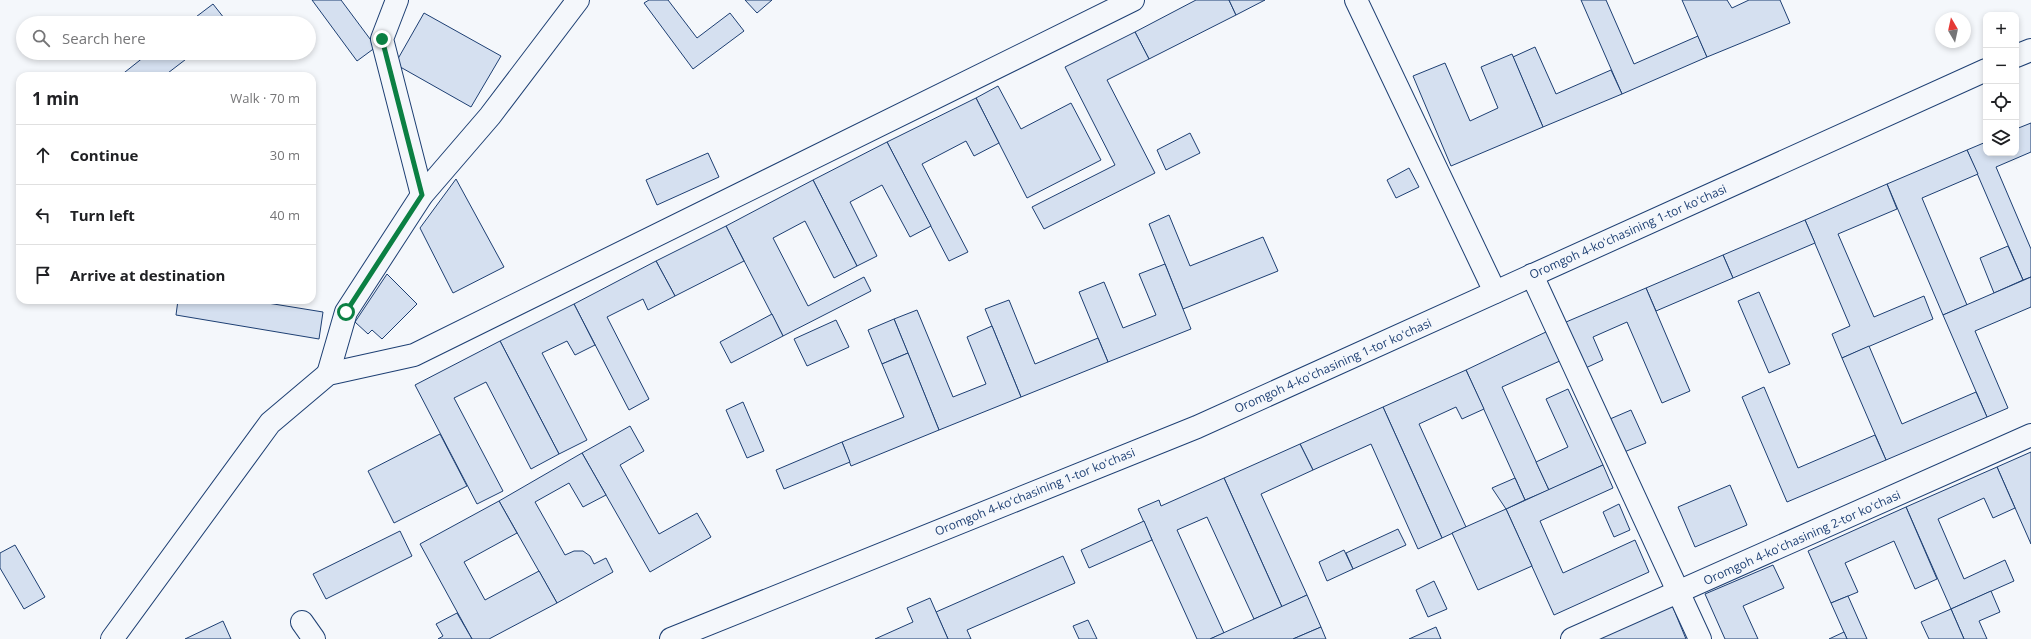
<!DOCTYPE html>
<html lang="en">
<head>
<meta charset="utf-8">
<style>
	body { margin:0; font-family:"Open Sans",sans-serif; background:#f2f2f2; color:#202124 }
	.controls { position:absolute; right:12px; top:12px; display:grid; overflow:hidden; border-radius:8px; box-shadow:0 2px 6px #0003 }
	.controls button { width:36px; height:36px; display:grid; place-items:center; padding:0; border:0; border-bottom:1px solid #e0e0e0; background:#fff; color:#202124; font:20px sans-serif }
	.compass { position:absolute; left:1935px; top:12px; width:36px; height:36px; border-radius:50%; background:#fff; box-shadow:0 2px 6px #0003; rotate:351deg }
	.stop { position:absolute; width:12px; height:12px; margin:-9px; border:3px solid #0b8043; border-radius:50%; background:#fff }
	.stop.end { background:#0b8043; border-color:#fff; box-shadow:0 1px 4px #0008 }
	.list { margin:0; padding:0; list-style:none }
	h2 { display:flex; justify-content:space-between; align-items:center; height:52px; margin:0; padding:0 16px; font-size:17px }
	h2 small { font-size:13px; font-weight:400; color:#757577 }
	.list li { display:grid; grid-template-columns:26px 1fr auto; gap:12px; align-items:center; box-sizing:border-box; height:60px; padding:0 16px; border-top:1px solid #e0e0e0 }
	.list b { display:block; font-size:15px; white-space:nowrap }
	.list em { font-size:13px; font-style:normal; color:#757577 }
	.icon { flex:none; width:22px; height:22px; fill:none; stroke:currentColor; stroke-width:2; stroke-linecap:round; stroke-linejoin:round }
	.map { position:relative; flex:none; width:2031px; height:639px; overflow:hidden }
	.search { position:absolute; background:#fff; box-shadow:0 2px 6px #0003; left:16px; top:16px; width:300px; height:44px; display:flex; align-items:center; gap:10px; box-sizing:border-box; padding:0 14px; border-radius:22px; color:#757577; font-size:15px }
	.panel { position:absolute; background:#fff; box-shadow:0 2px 6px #0003; left:16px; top:72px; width:300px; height:232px; border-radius:12px }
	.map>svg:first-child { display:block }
	.building { fill:#d5e0f0; stroke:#1d3f73 }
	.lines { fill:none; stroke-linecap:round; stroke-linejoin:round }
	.minor-casing { stroke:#1d3f73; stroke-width:24 }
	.minor { stroke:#f4f7fb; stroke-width:22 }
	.route { stroke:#0b8043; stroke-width:5 }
	.labels { text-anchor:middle; stroke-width:3; stroke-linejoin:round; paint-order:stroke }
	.street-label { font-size:12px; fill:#1d3f73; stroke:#f4f7fb }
</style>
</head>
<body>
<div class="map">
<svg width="2031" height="639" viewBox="0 0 2031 639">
	<rect width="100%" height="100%" fill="#f4f7fb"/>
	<!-- building -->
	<g class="building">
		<polygon points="312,0 341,0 376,47 357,61"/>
		<polygon points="649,0 668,0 697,38 730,13 744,31 693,69 644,3"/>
		<polygon points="745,0 772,0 757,13"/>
		<polygon points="1196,0 1229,0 1236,15 1149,59 1135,32"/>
		<polygon points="1229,0 1265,0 1236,15"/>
		<polygon points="1581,0 1606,0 1634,64 1698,36 1707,57 1622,94"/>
		<polygon points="1682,0 1727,0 1732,8 1749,0 1780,0 1790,23 1707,57"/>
		<polygon points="213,4 228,23 188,23"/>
		<polygon points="424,13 501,56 471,107 395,64"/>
		<polygon points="1135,32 1149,59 1107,80 1155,173 1044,229 1032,207 1115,165 1065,67"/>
		<polygon points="1535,47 1556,94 1611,70 1622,94 1543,127 1513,57"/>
		<polygon points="149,53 194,53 164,76 120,76"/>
		<polygon points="1512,54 1543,127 1451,166 1413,76 1445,63 1470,121 1498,108 1481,67"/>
		<polygon points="998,86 1021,129 1071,103 1101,160 1027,198 976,98"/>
		<polygon points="976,98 999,143 974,156 966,141 922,164 968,252 949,261 887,142"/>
		<polygon points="2031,123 2031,152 1996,167 2031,249 2031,277 2023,280 1967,150 1986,142 1986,153 2016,153 2016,129"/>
		<polygon points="1190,133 1200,153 1166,170 1157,150"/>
		<polygon points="887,142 931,226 910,237 882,185 850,202 877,256 857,266 813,180"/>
		<polygon points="1967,150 1978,174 1922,198 1967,305 1943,315 1887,184"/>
		<polygon points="708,153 719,177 657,205 646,180"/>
		<polygon points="1409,168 1419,187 1396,198 1387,180"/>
		<polygon points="456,179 504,267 453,293 420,228"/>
		<polygon points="813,180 857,266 834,278 805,221 773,238 808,306 864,277 871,291 783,336 726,226"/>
		<polygon points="1887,184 1897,209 1838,234 1874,317 1924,296 1933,319 1842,358 1832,334 1850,326 1805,220"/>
		<polygon points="1169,215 1190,266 1263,237 1278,271 1183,309 1149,224"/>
		<polygon points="1805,220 1815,243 1733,278 1723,255"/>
		<polygon points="726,226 744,261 675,296 656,261"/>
		<polygon points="2008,246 2023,280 1994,293 1980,258"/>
		<polygon points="1723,255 1733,278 1656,311 1646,288"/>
		<polygon points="656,261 675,296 648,310 643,299 607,317 649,399 629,410 574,304"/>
		<polygon points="1165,264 1191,329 1108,362 1079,292 1104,282 1123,328 1156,315 1139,274"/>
		<polygon points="387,274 417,304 382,339 372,330 368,334 355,322"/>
		<polygon points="2031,277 2031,307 1975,331 2008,408 1987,417 1943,315"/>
		<polygon points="1646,288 1690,391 1662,403 1627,322 1593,337 1603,360 1579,371 1559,325"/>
		<polygon points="1759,292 1790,364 1769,373 1738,301"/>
		<polygon points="178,300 249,300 323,312 319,339 176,315"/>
		<polygon points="1009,300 1035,364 1098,338 1108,362 1021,397 985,309"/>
		<polygon points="574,304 595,345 575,355 567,341 542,353 587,440 559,454 500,341"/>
		<polygon points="917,310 953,397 986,384 967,337 992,326 1021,397 939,430 894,319"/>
		<polygon points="772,314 783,336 731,363 720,342"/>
		<polygon points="894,319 908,353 882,364 868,330"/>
		<polygon points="836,320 849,347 807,366 794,339"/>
		<polygon points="1548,331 1562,360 1502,387 1549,490 1525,500 1466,370"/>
		<polygon points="500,341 559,454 531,469 486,382 454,398 503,491 477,504 415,385"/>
		<polygon points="1869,346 1902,424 1976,392 1987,417 1886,460 1842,358"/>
		<polygon points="908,353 939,430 851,466 842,442 904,417 882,364"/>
		<polygon points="1466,370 1484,409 1462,419 1456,407 1419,424 1466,527 1442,538 1383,407"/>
		<polygon points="1764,387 1798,468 1875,435 1886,460 1787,502 1742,397"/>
		<polygon points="1568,389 1603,465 1549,490 1536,462 1568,447 1546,399"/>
		<polygon points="743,402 764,451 747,458 726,410"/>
		<polygon points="1383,407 1442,538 1418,549 1371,444 1313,470 1300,444"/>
		<polygon points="1631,410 1646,443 1617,455 1603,422"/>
		<polygon points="630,426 644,451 620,465 659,534 697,513 711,537 650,572 582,453"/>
		<polygon points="440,434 467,486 394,523 368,471"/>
		<polygon points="842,442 850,462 784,489 776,470"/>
		<polygon points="1300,444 1313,470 1261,494 1307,595 1282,607 1224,478"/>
		<polygon points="2031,452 2031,544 1997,467"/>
		<polygon points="582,453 606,495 583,507 569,483 535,502 565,555 574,551 583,551 590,556 594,564 606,558 613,572 557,603 499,501"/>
		<polygon points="1603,465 1613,488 1540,521 1563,573 1635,540 1649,572 1554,615 1506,509"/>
		<polygon points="1997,467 2015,508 1993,518 1984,498 1938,519 1964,579 2005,560 2014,581 1951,609 1906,507"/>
		<polygon points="1224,478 1282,607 1254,619 1207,517 1177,530 1224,633 1210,639 1197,639 1138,509 1159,500 1161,506"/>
		<polygon points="1515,478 1525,500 1506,509 1492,488"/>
		<polygon points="1730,485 1747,525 1695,547 1678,507"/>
		<polygon points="499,501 517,533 464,562 485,600 539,571 557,603 489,639 472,639 420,544"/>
		<polygon points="1619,504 1630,530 1614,537 1603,512"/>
		<polygon points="1906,507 1937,579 1915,589 1894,541 1845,563 1858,592 1831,603 1808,551"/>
		<polygon points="1506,509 1532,566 1478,590 1452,533"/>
		<polygon points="1144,521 1152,540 1089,568 1081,550"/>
		<polygon points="1398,529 1406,545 1353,569 1346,553"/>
		<polygon points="400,531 412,556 326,599 313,574"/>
		<polygon points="15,545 45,597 24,609 0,568 0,553"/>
		<polygon points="1344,550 1353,569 1327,581 1319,562"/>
		<polygon points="1063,556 1075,583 967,630 971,639 948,639 936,612"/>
		<polygon points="1773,565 1784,588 1743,606 1758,639 1725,639 1705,594"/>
		<polygon points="1434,581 1447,609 1428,617 1416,590"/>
		<polygon points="1991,591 2000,612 1979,621 1987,639 1964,639 1951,609"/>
		<polygon points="1307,595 1321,627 1293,639 1210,639"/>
		<polygon points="1848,596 1867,639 1847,639 1831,603"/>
		<polygon points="930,598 948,639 875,639 913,622 907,608"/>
		<polygon points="1672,605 1686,639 1593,639"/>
		<polygon points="1951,609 1964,639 1929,639 1921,622"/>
		<polygon points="457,613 472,639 438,639 443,636 436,624"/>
		<polygon points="1088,620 1097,639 1079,639 1073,626"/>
		<polygon points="223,621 231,639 185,639"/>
		<polygon points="1321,627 1326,639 1293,639"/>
		<polygon points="1436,627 1441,639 1409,639"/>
		<polygon points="1844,632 1847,639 1829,639"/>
	</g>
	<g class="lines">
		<!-- minor casing -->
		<g class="minor-casing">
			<g id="minor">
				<polyline points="397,0 382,39 422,195"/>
				<polyline points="1356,0 1495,292"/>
				<polyline points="2016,56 2031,50"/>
				<polyline points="1532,275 1700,639"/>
				<polyline points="328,374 346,312 422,195 490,116 578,0"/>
				<polyline points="302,622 314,639"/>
				<polyline points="112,639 270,423 328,374 414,355 1133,0"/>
				<polyline points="671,639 1197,427 1986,70"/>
				<polyline points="1572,639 2031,435"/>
			</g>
		</g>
		<!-- minor -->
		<use href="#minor" class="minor"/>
	</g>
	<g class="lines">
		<!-- route -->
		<polyline class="route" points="346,312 422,195 382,39"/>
	</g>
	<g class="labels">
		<!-- street labels -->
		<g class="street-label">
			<text transform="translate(1628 232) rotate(-24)" y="4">Oromgoh 4-koʻchasining 1-tor koʻchasi</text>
			<text transform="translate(1333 366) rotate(-24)" y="4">Oromgoh 4-koʻchasining 1-tor koʻchasi</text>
			<text transform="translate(1035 492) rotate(-22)" y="4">Oromgoh 4-koʻchasining 1-tor koʻchasi</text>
			<text transform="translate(1802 538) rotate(-24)" y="4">Oromgoh 4-koʻchasining 2-tor koʻchasi</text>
		</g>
	</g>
</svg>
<div class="controls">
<button>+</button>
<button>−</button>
<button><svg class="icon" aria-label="locate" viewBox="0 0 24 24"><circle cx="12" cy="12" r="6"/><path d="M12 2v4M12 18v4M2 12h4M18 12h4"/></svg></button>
<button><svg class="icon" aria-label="layers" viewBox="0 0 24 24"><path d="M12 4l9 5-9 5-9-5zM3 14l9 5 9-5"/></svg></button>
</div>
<svg class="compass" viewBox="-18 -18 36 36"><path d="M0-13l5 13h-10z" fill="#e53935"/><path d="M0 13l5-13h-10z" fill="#757577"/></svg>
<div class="stop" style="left:346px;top:312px"></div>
<div class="stop end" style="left:382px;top:39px"></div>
<div class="search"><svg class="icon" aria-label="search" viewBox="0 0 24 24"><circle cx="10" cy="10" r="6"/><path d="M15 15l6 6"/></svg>Search here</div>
<section class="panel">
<h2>1 min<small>Walk · 70 m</small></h2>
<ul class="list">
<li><svg class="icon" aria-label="ahead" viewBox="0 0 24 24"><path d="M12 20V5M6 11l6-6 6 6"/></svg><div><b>Continue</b></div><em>30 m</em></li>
<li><svg class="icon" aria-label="left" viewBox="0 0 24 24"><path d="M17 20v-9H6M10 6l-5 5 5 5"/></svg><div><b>Turn left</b></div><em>40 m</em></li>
<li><svg class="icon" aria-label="arrive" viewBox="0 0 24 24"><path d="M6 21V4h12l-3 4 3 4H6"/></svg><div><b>Arrive at destination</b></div></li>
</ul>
</section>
</div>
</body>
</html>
